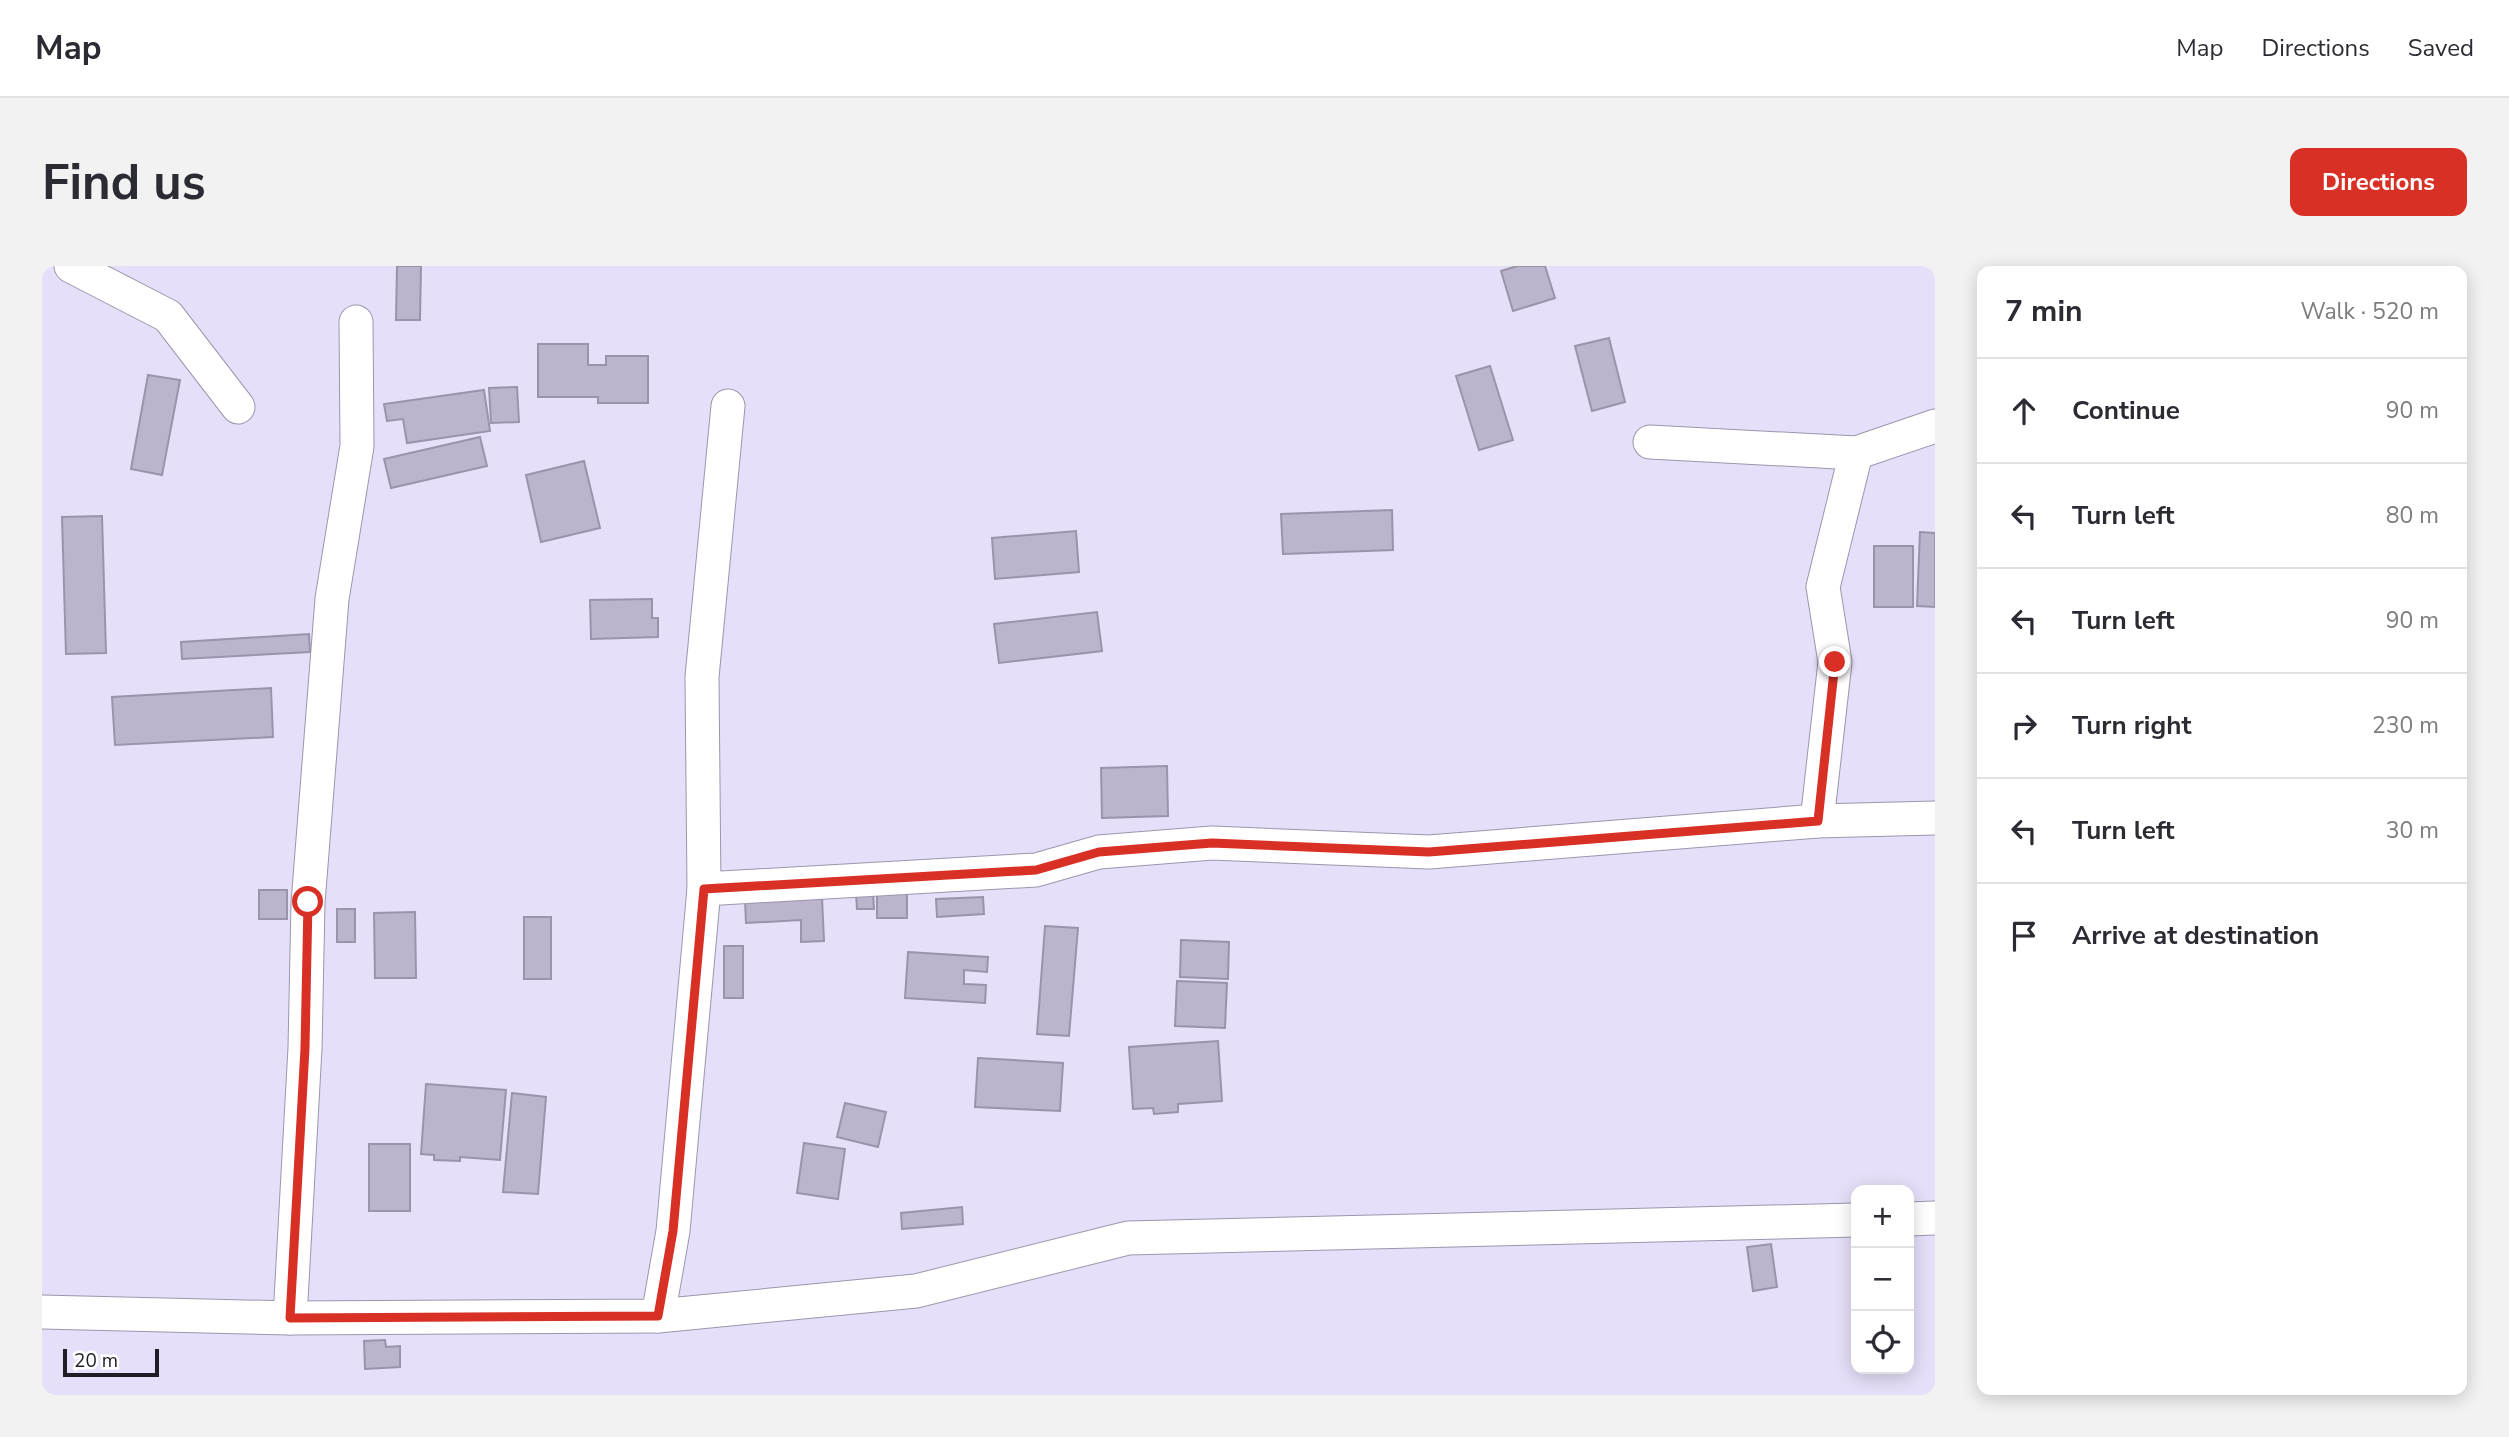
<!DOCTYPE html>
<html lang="en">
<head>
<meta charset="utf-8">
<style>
	body { margin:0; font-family:"Nunito Sans",sans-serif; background:#f2f2f3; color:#2b2b33 }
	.controls { position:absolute; right:21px; bottom:21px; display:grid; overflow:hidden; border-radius:14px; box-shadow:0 4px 18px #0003 }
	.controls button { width:63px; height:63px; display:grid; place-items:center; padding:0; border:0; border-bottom:2px solid #e1e1e2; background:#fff; color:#2b2b33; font:35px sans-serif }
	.scale { position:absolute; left:21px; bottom:18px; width:96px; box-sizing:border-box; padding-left:7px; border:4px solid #201d26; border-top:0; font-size:19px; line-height:24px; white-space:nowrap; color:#201d26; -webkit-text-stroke:5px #fff; paint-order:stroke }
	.stop { position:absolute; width:21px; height:21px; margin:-16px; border:5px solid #d93025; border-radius:50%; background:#fff }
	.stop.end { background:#d93025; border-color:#fff; box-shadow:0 2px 7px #0008 }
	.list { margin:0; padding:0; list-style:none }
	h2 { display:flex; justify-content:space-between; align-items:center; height:91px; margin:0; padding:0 28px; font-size:30px }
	h2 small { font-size:23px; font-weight:400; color:#7c7c81 }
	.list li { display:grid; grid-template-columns:46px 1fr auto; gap:21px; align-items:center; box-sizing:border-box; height:105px; padding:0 28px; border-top:2px solid #e1e1e2 }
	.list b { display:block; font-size:26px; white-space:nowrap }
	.list em { font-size:23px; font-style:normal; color:#7c7c81 }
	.icon { flex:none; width:38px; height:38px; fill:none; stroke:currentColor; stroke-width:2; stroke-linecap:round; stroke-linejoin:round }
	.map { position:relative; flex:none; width:1893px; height:1129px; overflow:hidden; border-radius:14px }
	header { display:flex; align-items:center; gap:42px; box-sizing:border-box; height:98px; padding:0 35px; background:#fff; border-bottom:2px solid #e1e1e2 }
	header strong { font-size:33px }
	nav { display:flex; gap:38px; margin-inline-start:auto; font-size:24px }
	.intro { display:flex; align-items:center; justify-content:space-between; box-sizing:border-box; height:168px; padding:0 42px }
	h1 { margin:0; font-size:49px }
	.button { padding:18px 32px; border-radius:14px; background:#d93025; color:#fff; font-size:24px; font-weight:700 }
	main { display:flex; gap:42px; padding:0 42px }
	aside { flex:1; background:#fff; border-radius:14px; box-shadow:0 4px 18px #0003 }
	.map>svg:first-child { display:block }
	.building { fill:#bcb4cd; stroke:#9b93ab; stroke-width:2 }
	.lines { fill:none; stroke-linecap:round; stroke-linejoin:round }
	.minor-casing { stroke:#9d95ad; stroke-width:35 }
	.minor { stroke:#fff; stroke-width:33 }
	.route { stroke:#d93025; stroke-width:9 }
</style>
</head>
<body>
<header>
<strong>Map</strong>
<nav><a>Map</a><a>Directions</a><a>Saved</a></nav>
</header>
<div class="intro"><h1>Find us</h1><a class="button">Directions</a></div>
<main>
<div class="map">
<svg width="1893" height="1129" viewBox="0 0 1893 1129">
	<rect width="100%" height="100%" fill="#e6dff9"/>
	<!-- building -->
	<g class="building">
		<polygon points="355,0 379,0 378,54 354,54"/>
		<polygon points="1475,0 1503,0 1513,32 1471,45 1459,5"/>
		<polygon points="1567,72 1583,136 1550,145 1533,80"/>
		<polygon points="496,78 546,78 546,99 564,99 564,90 606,90 606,137 556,137 556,131 496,131"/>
		<polygon points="1448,100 1471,174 1437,184 1414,110"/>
		<polygon points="106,109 138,114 120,209 89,203"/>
		<polygon points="475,121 477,156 449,157 447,122"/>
		<polygon points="442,124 448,165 365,177 361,153 345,155 342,138"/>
		<polygon points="438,171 445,200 349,222 342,193"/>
		<polygon points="542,195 558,262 499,276 484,209"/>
		<polygon points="1350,244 1351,284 1241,288 1239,248"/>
		<polygon points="60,250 64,387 24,388 20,251"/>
		<polygon points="1034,265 1037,306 953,313 950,272"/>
		<polygon points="1878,266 1893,267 1893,341 1875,340"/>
		<rect x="1832" y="280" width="39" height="61"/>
		<polygon points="610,333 610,352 616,352 616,371 549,373 548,334"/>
		<polygon points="1055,346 1060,385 957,397 952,358"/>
		<polygon points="267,368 268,386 140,393 139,376"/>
		<polygon points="229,422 231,471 73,479 70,431"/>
		<polygon points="1125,500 1126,550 1060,552 1059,502"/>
		<rect x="217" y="624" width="28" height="29"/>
		<rect x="835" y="624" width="30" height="28"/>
		<polygon points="814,627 831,627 832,643 815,643"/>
		<polygon points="780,631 782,675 759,676 759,654 704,657 703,634"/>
		<polygon points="941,631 942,648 895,651 894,633"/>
		<rect x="295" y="643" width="18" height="33"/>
		<polygon points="373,646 374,712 333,712 332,647"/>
		<rect x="482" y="651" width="27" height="62"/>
		<polygon points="1003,660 1036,662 1027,770 995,768"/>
		<polygon points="1139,674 1187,676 1186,713 1138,711"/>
		<rect x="682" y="680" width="19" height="52"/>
		<polygon points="866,686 946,691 945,706 922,704 922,718 944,719 943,737 863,732"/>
		<polygon points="1135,715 1185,717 1183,762 1133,760"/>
		<polygon points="1176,775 1180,835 1136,838 1136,846 1112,848 1111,842 1091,843 1087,781"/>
		<polygon points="936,792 1021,797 1018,845 933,841"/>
		<polygon points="384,818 464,824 458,894 418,891 418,895 392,894 392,889 379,888"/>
		<polygon points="470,827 504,831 496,928 461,926"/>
		<polygon points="803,837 844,846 836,881 795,871"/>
		<polygon points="762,877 803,883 796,933 755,927"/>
		<rect x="327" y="878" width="41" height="67"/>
		<polygon points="920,941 921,958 860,963 859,947"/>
		<polygon points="1729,978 1735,1021 1711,1025 1705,981"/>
		<polygon points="343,1074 344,1081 358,1080 358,1101 323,1103 322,1075"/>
	</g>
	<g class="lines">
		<!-- minor casing -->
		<g class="minor-casing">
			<g id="minor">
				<polyline points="29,0 126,50 196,141"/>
				<polyline points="1608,176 1814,187 1893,160"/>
				<polyline points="1775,555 1793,396 1781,321 1814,187"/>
				<polyline points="662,623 994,604 1057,586 1170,577 1387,586 1775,555 1893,552"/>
				<polyline points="1867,953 1893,952"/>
				<polyline points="0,1046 248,1052 616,1050 874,1025 1086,972 1814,954"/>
				<polyline points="616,1050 631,965 662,623 660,411 686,140"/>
				<polyline points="248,1052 263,782 266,637 290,333 315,180 314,56"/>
			</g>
		</g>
		<!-- minor -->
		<use href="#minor" class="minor"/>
	</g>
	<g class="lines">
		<!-- route -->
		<polyline class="route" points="266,636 263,782 248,1052 616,1050 631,965 662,623 994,604 1057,586 1170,577 1387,586 1776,555 1793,396"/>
	</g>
</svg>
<div class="controls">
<button>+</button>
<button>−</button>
<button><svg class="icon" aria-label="locate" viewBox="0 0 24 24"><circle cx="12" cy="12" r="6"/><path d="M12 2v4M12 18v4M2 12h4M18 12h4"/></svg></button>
</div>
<div class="scale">20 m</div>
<div class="stop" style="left:266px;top:636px"></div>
<div class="stop end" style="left:1793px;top:396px"></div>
</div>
<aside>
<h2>7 min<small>Walk · 520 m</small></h2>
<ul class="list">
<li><svg class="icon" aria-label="ahead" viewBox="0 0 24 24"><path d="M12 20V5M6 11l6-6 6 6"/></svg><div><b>Continue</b></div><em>90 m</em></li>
<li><svg class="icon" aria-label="left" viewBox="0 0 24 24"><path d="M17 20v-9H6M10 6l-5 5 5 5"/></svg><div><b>Turn left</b></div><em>80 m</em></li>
<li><svg class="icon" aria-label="left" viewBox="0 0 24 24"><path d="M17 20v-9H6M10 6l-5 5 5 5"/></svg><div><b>Turn left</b></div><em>90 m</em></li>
<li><svg class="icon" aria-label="right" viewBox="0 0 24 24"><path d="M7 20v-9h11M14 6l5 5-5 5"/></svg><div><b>Turn right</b></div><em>230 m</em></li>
<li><svg class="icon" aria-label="left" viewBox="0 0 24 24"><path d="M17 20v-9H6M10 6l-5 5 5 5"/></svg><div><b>Turn left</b></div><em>30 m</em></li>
<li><svg class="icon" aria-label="arrive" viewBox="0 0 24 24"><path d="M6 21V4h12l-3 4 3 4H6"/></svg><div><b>Arrive at destination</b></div></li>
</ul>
</aside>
</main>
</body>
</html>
